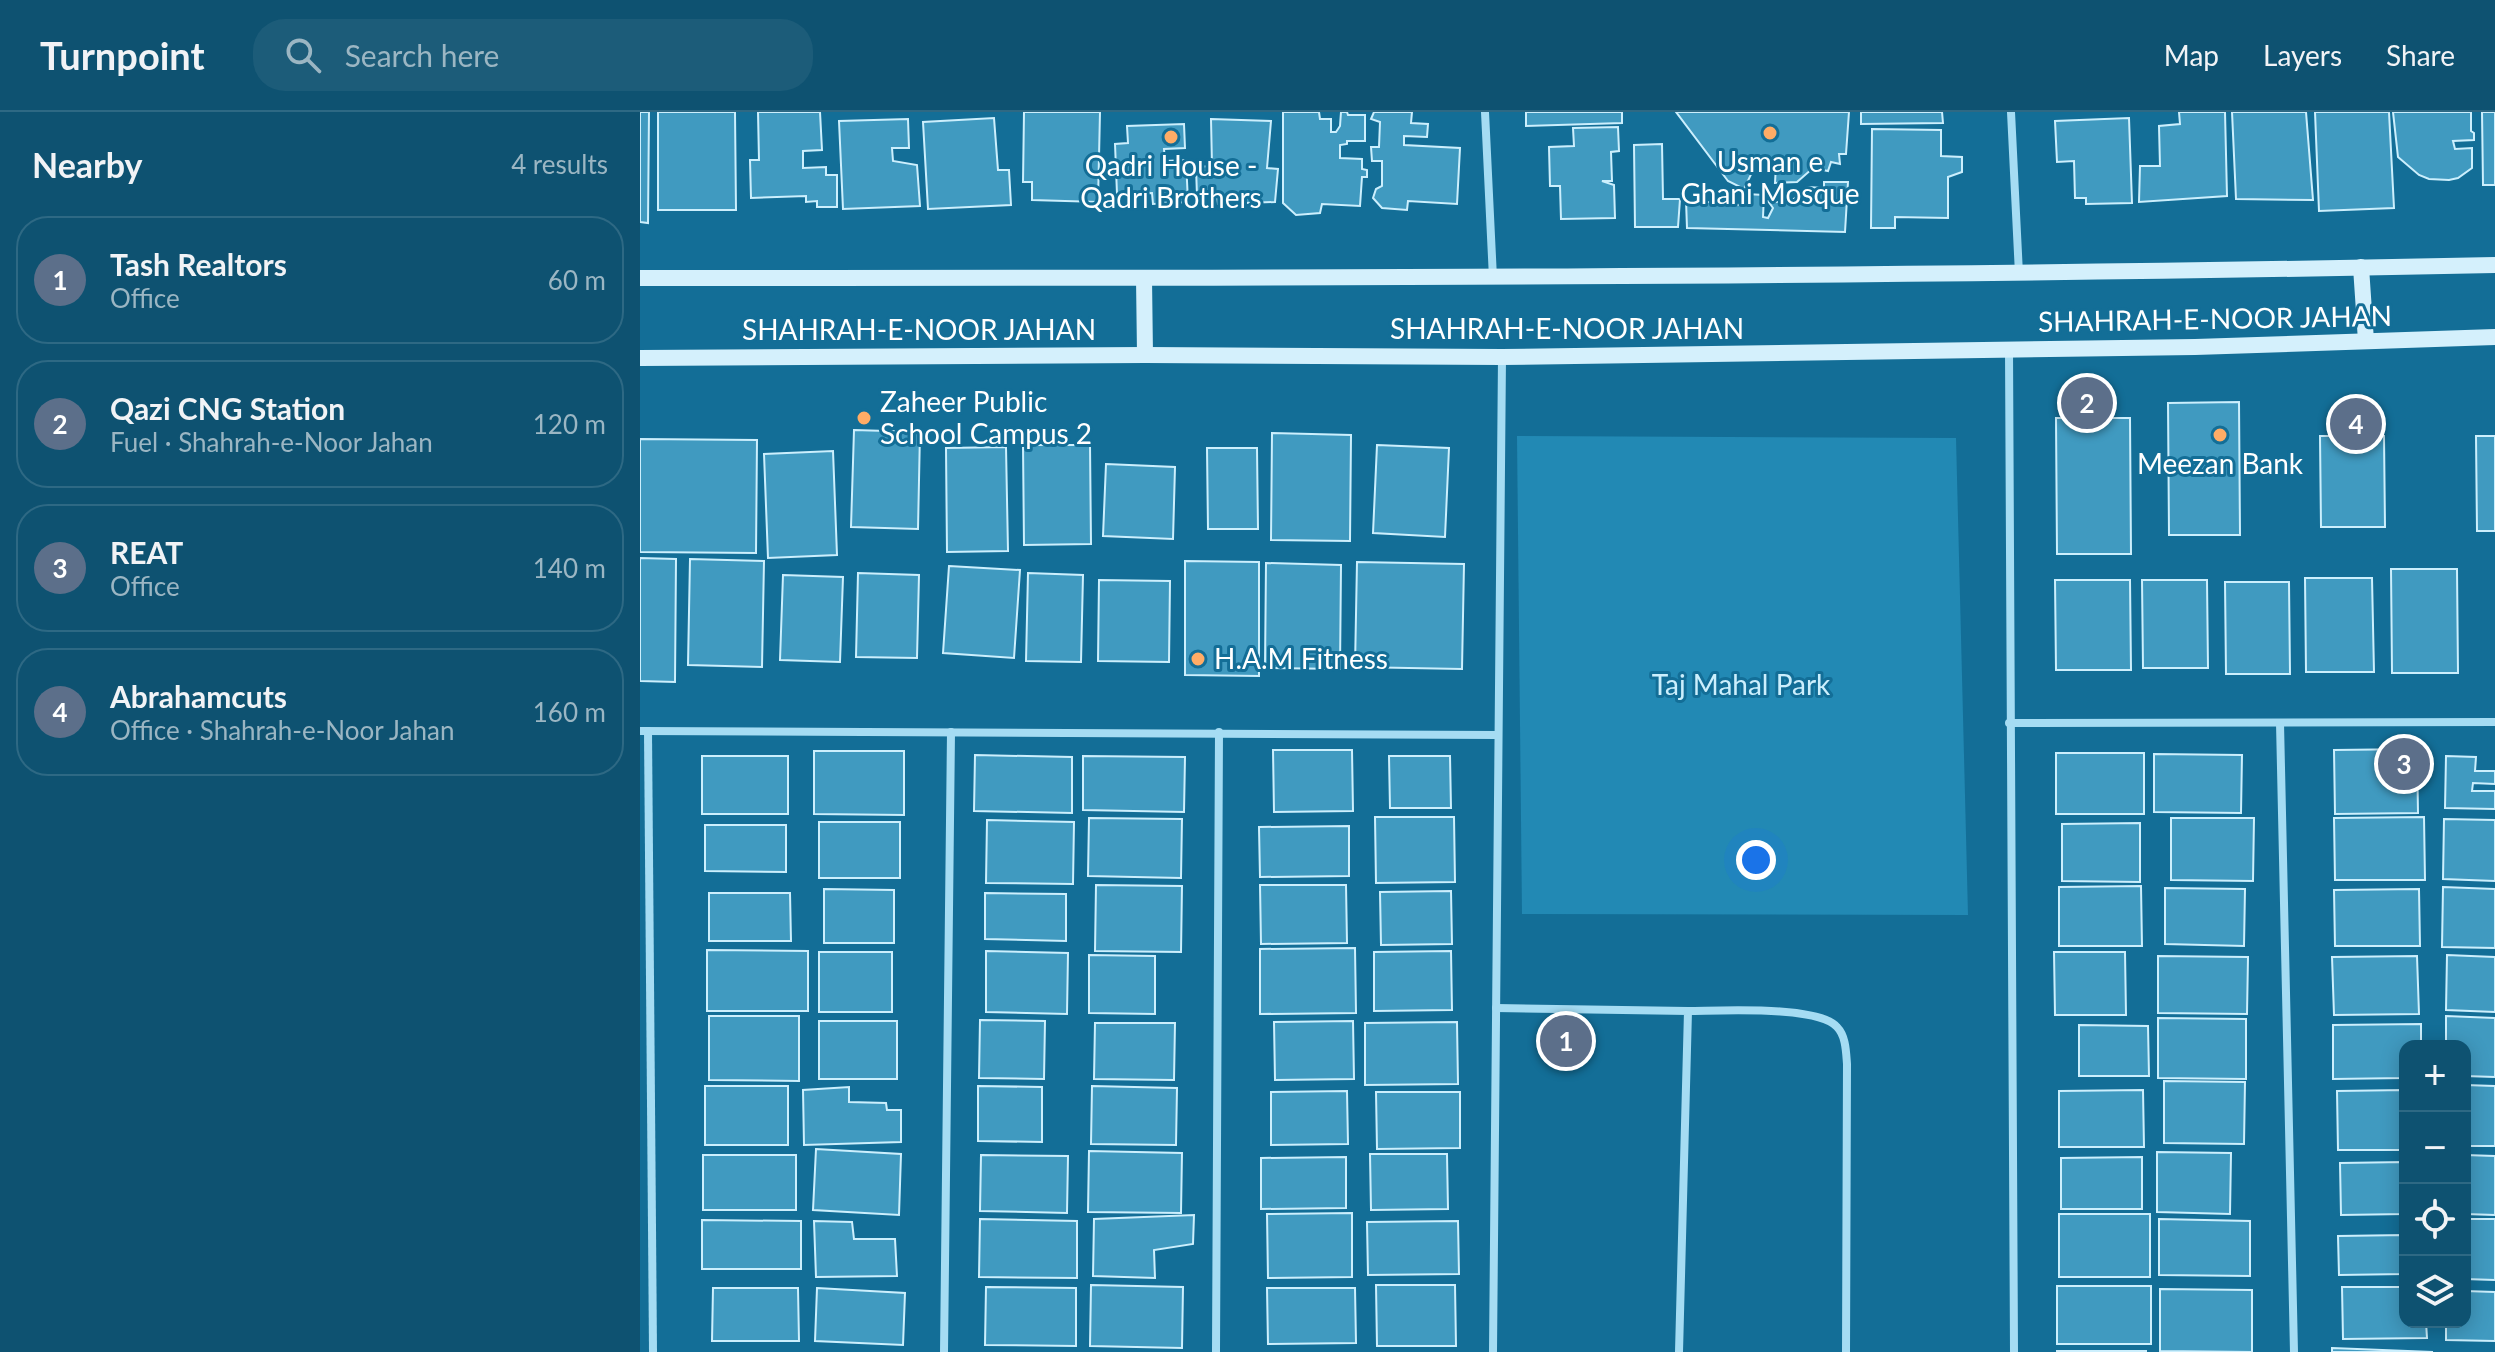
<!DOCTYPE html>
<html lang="en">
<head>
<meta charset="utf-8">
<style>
	body { margin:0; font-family:Lato,sans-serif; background:#1c5c79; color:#f1f3f6 }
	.controls { position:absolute; right:24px; bottom:24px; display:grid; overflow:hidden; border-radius:16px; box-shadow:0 4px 20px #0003 }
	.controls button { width:72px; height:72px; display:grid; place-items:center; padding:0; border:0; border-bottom:2px solid #2e6984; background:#0e5271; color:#f1f3f6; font:40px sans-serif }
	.you { position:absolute; left:1116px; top:748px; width:28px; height:28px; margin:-20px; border:6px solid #fff; border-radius:50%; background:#1a73e8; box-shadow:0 0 0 12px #1a73e833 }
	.badge { display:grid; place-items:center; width:52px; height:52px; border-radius:50%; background:#ffac66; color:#fff; font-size:26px; font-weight:700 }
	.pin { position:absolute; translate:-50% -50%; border:4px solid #fff; box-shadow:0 2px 8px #0006 }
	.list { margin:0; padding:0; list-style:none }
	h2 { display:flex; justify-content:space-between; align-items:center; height:104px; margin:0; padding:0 32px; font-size:34px }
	h2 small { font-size:26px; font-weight:400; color:#9bb6c3 }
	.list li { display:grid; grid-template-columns:52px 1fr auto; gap:24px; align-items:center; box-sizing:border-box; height:128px; margin:0 16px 16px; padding:0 16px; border:2px solid #2e6984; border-radius:32px }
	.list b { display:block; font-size:30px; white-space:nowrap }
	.list p { margin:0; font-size:26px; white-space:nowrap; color:#9bb6c3 }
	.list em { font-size:26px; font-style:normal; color:#9bb6c3 }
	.icon { flex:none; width:44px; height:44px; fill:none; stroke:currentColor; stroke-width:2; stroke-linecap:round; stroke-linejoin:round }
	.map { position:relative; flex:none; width:1855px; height:1240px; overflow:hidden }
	header { display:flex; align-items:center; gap:48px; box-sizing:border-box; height:112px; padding:0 40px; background:#0e5271; border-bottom:2px solid #2e6984 }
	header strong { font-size:38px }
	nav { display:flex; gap:44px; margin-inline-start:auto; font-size:28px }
	.search { width:560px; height:72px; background:#1c5c79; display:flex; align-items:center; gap:20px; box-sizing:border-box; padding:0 28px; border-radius:32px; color:#9bb6c3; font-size:30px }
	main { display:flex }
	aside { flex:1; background:#0e5271 }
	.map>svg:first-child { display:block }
	.green { fill:#2289b4 }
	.building { fill:#409ac0; stroke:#cceffd; stroke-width:2 }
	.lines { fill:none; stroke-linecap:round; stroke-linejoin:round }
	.minor { stroke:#a5dcf3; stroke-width:8 }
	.secondary { stroke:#d4f0fc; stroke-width:16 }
	.poi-dot { fill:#ffac66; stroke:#136e97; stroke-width:3 }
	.labels { text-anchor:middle; stroke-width:6; stroke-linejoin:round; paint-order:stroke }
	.poi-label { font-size:28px; fill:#fff; stroke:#136e97 }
	.street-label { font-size:28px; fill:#fff; stroke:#136e97 }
	.park-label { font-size:28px; fill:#cceffd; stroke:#136e97 }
</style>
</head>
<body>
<header>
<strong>Turnpoint</strong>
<div class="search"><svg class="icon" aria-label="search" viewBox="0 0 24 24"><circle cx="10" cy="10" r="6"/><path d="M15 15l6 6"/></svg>Search here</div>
<nav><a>Map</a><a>Layers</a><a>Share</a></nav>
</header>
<main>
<aside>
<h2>Nearby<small>4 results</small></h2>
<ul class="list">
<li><span class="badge" style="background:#5c6f8a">1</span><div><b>Tash Realtors</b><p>Office</p></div><em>60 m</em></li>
<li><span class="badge" style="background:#5c6f8a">2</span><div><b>Qazi CNG Station</b><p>Fuel · Shahrah-e-Noor Jahan</p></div><em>120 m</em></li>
<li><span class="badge" style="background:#5c6f8a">3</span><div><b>REAT</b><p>Office</p></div><em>140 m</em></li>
<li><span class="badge" style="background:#5c6f8a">4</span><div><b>Abrahamcuts</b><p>Office · Shahrah-e-Noor Jahan</p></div><em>160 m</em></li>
</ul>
</aside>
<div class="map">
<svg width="1855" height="1240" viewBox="0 0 1855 1240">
	<rect width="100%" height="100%" fill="#136e97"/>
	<!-- green -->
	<polygon class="green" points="877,324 1316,326 1328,803 882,802"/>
	<!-- building -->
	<g class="building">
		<polygon points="0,0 9,0 8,111 0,110"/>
		<polygon points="18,0 95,0 96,98 18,98"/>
		<polygon points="118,0 180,0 182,38 163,39 163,56 186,55 186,63 197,63 197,95 177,95 177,89 166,90 166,84 111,86 110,48 119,48"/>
		<polygon points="384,0 460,0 458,90 392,88 392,70 383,70"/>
		<polygon points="643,0 679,0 680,7 691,7 691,20 696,20 700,14 701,0 707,0 708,3 725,3 725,29 707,29 707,32 700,33 700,46 722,47 722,57 727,58 727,65 722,65 720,94 682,92 680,101 656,103 643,91"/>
		<polygon points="734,0 772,0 771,11 788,12 787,25 764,24 764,33 820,36 817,92 768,89 767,98 742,96 733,86 736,77 742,74 742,49 732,49 731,35 739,35 740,10 731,7"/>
		<polygon points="886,0 982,0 982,11 886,14"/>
		<polygon points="1036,0 1209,0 1206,42 1199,42 1200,52 1191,50 1188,59 1173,56 1157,70 1135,71 1136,53 1116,52 1104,77 1088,69"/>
		<polygon points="1221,0 1302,0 1303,11 1221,12"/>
		<polygon points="1539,0 1585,0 1587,84 1499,90 1500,54 1520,54 1519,14 1540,12"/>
		<polygon points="1592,0 1666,0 1673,88 1596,87"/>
		<polygon points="1675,0 1749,0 1754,96 1679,99"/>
		<polygon points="1753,0 1831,0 1831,19 1834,21 1834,28 1813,29 1815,37 1832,36 1832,56 1818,66 1809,68 1789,67 1779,63 1758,45"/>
		<polygon points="1842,0 1855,0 1855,73 1843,73"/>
		<polygon points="354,6 358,58 369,58 371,93 288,97 283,10"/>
		<polygon points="1489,6 1492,91 1446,92 1446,86 1435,86 1434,49 1417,50 1415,9"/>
		<polygon points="268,7 269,36 252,36 253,49 277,53 280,94 203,97 199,9"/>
		<polygon points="571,7 631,9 627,56 638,57 635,90 578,92 576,82 557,84 556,55 572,54"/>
		<polygon points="544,12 545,36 524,37 525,49 546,48 548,90 513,92 512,81 477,82 475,32 488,31 487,14"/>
		<polygon points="978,15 979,39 971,40 972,69 962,69 974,73 975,106 921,107 920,74 910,74 909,35 934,34 933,16"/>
		<polygon points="1232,17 1301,18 1301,44 1322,45 1322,60 1308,65 1308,106 1255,105 1255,116 1231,116"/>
		<polygon points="1022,32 1023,87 1040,87 1038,115 995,115 994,33"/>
		<polygon points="1184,70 1208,70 1205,120 1047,116 1046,88 1100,93 1106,82 1124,83 1123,105 1128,106 1133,96 1128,89 1149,91 1168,75 1184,76"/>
		<polygon points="1599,290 1600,423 1529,423 1528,291"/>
		<polygon points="1416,306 1490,306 1491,442 1417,442"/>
		<polygon points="214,318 280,320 278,417 211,415"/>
		<polygon points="632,321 711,323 710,429 631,428"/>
		<polygon points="1680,324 1744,324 1745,415 1681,415"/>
		<polygon points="1836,324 1855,324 1855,419 1837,419"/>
		<polygon points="0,327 117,328 116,441 0,440"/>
		<polygon points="383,333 450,333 451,432 384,433"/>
		<polygon points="737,333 809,336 805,425 733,421"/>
		<polygon points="366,335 368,439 307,440 306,336"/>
		<polygon points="567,336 617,336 618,417 568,417"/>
		<polygon points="193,339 197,443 128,446 124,342"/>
		<polygon points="466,352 535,355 533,427 463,424"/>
		<polygon points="0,446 36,447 35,570 0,569"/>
		<polygon points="50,447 124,449 122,555 48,553"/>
		<polygon points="545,449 619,450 619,564 545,563"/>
		<polygon points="717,450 824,452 822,557 715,555"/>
		<polygon points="626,451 701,453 700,557 625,556"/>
		<polygon points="309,454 380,458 374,546 303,541"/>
		<polygon points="1751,457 1817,457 1818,561 1752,561"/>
		<polygon points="218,461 279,463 277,546 216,545"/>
		<polygon points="388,461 443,463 441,550 386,549"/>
		<polygon points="143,463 203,465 200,550 140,548"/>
		<polygon points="1665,466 1732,466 1734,560 1666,560"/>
		<polygon points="459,468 530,469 529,550 458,549"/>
		<polygon points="1415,468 1490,468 1491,558 1416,558"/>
		<polygon points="1502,468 1567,468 1568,556 1503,556"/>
		<polygon points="1585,470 1649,470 1650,562 1586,562"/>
		<polygon points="1777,637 1778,701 1695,702 1694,638"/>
		<polygon points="633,638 712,638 713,699 634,700"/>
		<polygon points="174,639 264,639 264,703 174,702"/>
		<rect x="1416" y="641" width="88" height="61"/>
		<polygon points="1514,642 1602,643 1601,701 1514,700"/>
		<polygon points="335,643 432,645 432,701 334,699"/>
		<rect x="62" y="644" width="86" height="58"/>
		<polygon points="443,644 545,645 544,700 443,698"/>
		<polygon points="749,644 810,644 811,696 750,696"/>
		<polygon points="1806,644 1836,645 1835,659 1855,659 1855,672 1833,671 1832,679 1855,679 1855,697 1805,696"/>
		<polygon points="735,705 814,705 815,770 736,771"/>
		<polygon points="1784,705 1785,768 1695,768 1694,706"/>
		<polygon points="449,706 542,707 541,766 448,764"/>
		<polygon points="1531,706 1614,706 1613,769 1531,768"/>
		<polygon points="1804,707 1855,708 1855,769 1803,767"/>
		<polygon points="347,708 434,710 433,772 346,771"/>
		<rect x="179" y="710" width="81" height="56"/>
		<polygon points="1500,711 1500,770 1422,769 1422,712"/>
		<polygon points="65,713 146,713 146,760 65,759"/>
		<polygon points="709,714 709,764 620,765 619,715"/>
		<polygon points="456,773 542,774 541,840 455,839"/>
		<polygon points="620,773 706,773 707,831 621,832"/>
		<polygon points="1501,774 1502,834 1419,834 1419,775"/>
		<polygon points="1803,775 1855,777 1855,836 1802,835"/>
		<polygon points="1525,776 1605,777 1604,834 1525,832"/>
		<polygon points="184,777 254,778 254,831 184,831"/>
		<polygon points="1779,777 1780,834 1695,834 1694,778"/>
		<polygon points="811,779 812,832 741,833 740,780"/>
		<polygon points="69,781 150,781 151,829 69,829"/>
		<polygon points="345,781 426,782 426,829 345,827"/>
		<polygon points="715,836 716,901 620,902 620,837"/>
		<polygon points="67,838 168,839 168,899 67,899"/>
		<polygon points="346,839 428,841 427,902 346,900"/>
		<polygon points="811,839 812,898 734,899 734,840"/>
		<rect x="179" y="840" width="73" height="60"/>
		<polygon points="1414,840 1485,840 1486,903 1415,903"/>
		<polygon points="449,843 515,844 515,902 449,901"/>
		<polygon points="1807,843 1855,845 1855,900 1806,898"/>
		<polygon points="1518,844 1608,845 1607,902 1518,901"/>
		<polygon points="1777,844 1779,902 1694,903 1692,845"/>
		<polygon points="69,904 159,904 159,969 69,968"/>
		<polygon points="1806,904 1855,906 1855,965 1825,964 1825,934 1806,934"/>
		<polygon points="1518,906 1606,907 1606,967 1518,966"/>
		<polygon points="340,908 405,909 404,967 339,966"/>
		<rect x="179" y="909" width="78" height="58"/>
		<polygon points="713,909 714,967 635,968 634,910"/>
		<polygon points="817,910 818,972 725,973 725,911"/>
		<polygon points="455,911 535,911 534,968 454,967"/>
		<polygon points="1781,912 1781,934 1765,934 1765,966 1693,967 1693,913"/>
		<polygon points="1439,913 1508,914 1509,964 1439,964"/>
		<polygon points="1524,969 1605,970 1604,1032 1524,1031"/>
		<polygon points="1825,973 1855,974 1855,1034 1825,1034"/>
		<rect x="65" y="974" width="83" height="59"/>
		<polygon points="338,974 402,975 402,1030 338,1029"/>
		<polygon points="452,974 537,976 536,1033 451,1032"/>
		<polygon points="209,975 209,990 246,991 247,998 261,998 261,1030 164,1033 163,978"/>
		<polygon points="1503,978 1504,1035 1419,1035 1419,979"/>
		<polygon points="1765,978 1765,1038 1698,1038 1697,979"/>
		<polygon points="707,979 708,1032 631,1033 631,980"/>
		<polygon points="736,980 820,980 820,1036 737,1037"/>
		<polygon points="176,1037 261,1042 259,1103 173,1098"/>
		<polygon points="449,1039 542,1041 541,1101 448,1100"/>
		<polygon points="1517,1040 1591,1041 1590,1102 1517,1100"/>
		<polygon points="730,1042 807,1042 808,1097 731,1098"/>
		<rect x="63" y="1043" width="93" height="55"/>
		<polygon points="341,1043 428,1044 427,1101 340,1099"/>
		<polygon points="1825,1043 1855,1044 1855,1103 1825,1102"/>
		<polygon points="706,1045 706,1096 621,1097 621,1046"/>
		<polygon points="1502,1045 1502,1097 1421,1097 1421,1046"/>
		<polygon points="1765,1050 1765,1102 1701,1103 1700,1051"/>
		<polygon points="712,1101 712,1165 628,1166 627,1102"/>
		<rect x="1419" y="1102" width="91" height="63"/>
		<polygon points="554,1103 553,1132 514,1138 515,1166 453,1164 454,1107"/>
		<polygon points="340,1107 437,1109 437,1166 339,1165"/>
		<polygon points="1519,1107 1610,1109 1610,1164 1519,1163"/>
		<polygon points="1825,1107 1855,1107 1855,1168 1825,1167"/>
		<polygon points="62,1108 161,1109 161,1157 62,1157"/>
		<polygon points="174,1109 212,1110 214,1127 255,1127 257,1164 176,1165"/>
		<polygon points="818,1109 819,1162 728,1163 727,1110"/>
		<polygon points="1765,1123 1765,1162 1699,1163 1698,1124"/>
		<polygon points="451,1173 543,1175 542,1236 450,1234"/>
		<polygon points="736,1173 815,1173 816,1234 737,1234"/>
		<rect x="1417" y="1174" width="94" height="58"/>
		<polygon points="346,1175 436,1176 436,1234 345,1233"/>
		<polygon points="1702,1175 1765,1175 1765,1210 1786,1210 1787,1226 1703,1227"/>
		<polygon points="73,1176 158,1176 159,1229 72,1229"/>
		<polygon points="177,1176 265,1181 263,1233 175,1229"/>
		<polygon points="627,1176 715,1176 716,1231 628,1232"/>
		<polygon points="1520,1177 1612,1178 1612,1240 1520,1239"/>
		<polygon points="1825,1179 1855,1180 1855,1229 1806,1228 1806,1210 1825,1210"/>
		<polygon points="1692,1236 1793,1240 1692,1240"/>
		<rect x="1417" y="1239" width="89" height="1"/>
	</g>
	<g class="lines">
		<!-- minor -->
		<g class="minor">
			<polyline points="845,0 853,166"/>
			<polyline points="1371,0 1379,162"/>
			<polyline points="1369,238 1374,1240"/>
			<polyline points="1369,611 1855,610"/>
			<polyline points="1640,611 1654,1240"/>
			<polyline points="0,619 858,623"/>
			<polyline points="8,619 13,1240"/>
			<polyline points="856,896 1048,899 1039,1240"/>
			<path d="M1048 899C1078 899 1178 893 1197 915 1206 924 1206 940 1207 952L1206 1240"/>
			<polyline points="304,1240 311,620"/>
			<polyline points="576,1240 579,620"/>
			<polyline points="853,1240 862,245"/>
		</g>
		<!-- secondary -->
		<g class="secondary">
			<polyline points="1721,155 1726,229"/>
			<path d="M0 166C618 166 1237 166 1855 153"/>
			<polyline points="504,166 505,243"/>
			<polyline points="0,246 505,243 862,245 1555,235 1855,225"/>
		</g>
	</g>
	<!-- markers -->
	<g class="poi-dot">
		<circle cx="1130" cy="21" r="8"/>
		<circle cx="531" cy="25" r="8"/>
		<circle cx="224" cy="306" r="8"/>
		<circle cx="1580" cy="323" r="8"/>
		<circle cx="558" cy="547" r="8"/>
	</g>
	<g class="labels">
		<!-- poi labels -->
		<g class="poi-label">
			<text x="1130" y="60">Usman e<tspan x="1130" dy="32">Ghani Mosque</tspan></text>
			<text x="531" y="64">Qadri House -<tspan x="531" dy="32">Qadri Brothers</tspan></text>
			<text x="240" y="300" text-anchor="start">Zaheer Public<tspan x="240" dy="32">School Campus 2</tspan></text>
			<text x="1580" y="362">Meezan Bank</text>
			<text x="574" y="557" text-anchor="start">H.A.M Fitness</text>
		</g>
		<!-- street labels -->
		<g class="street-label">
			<text transform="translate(1575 207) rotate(-1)" y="10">SHAHRAH-E-NOOR JAHAN</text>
			<text x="927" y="227">SHAHRAH-E-NOOR JAHAN</text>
			<text x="279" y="228">SHAHRAH-E-NOOR JAHAN</text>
		</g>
		<!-- park labels -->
		<g class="park-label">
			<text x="1101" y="583">Taj Mahal Park</text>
		</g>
	</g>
</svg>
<div class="controls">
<button>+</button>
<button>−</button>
<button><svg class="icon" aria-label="locate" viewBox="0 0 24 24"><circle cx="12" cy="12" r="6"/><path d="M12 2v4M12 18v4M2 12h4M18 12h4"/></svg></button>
<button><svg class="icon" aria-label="layers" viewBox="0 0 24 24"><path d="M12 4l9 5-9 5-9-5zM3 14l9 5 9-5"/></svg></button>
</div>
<div class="you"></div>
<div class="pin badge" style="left:926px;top:929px;background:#5c6f8a">1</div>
<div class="pin badge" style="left:1447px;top:291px;background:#5c6f8a">2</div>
<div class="pin badge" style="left:1764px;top:652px;background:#5c6f8a">3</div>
<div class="pin badge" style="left:1716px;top:312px;background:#5c6f8a">4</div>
</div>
</main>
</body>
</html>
